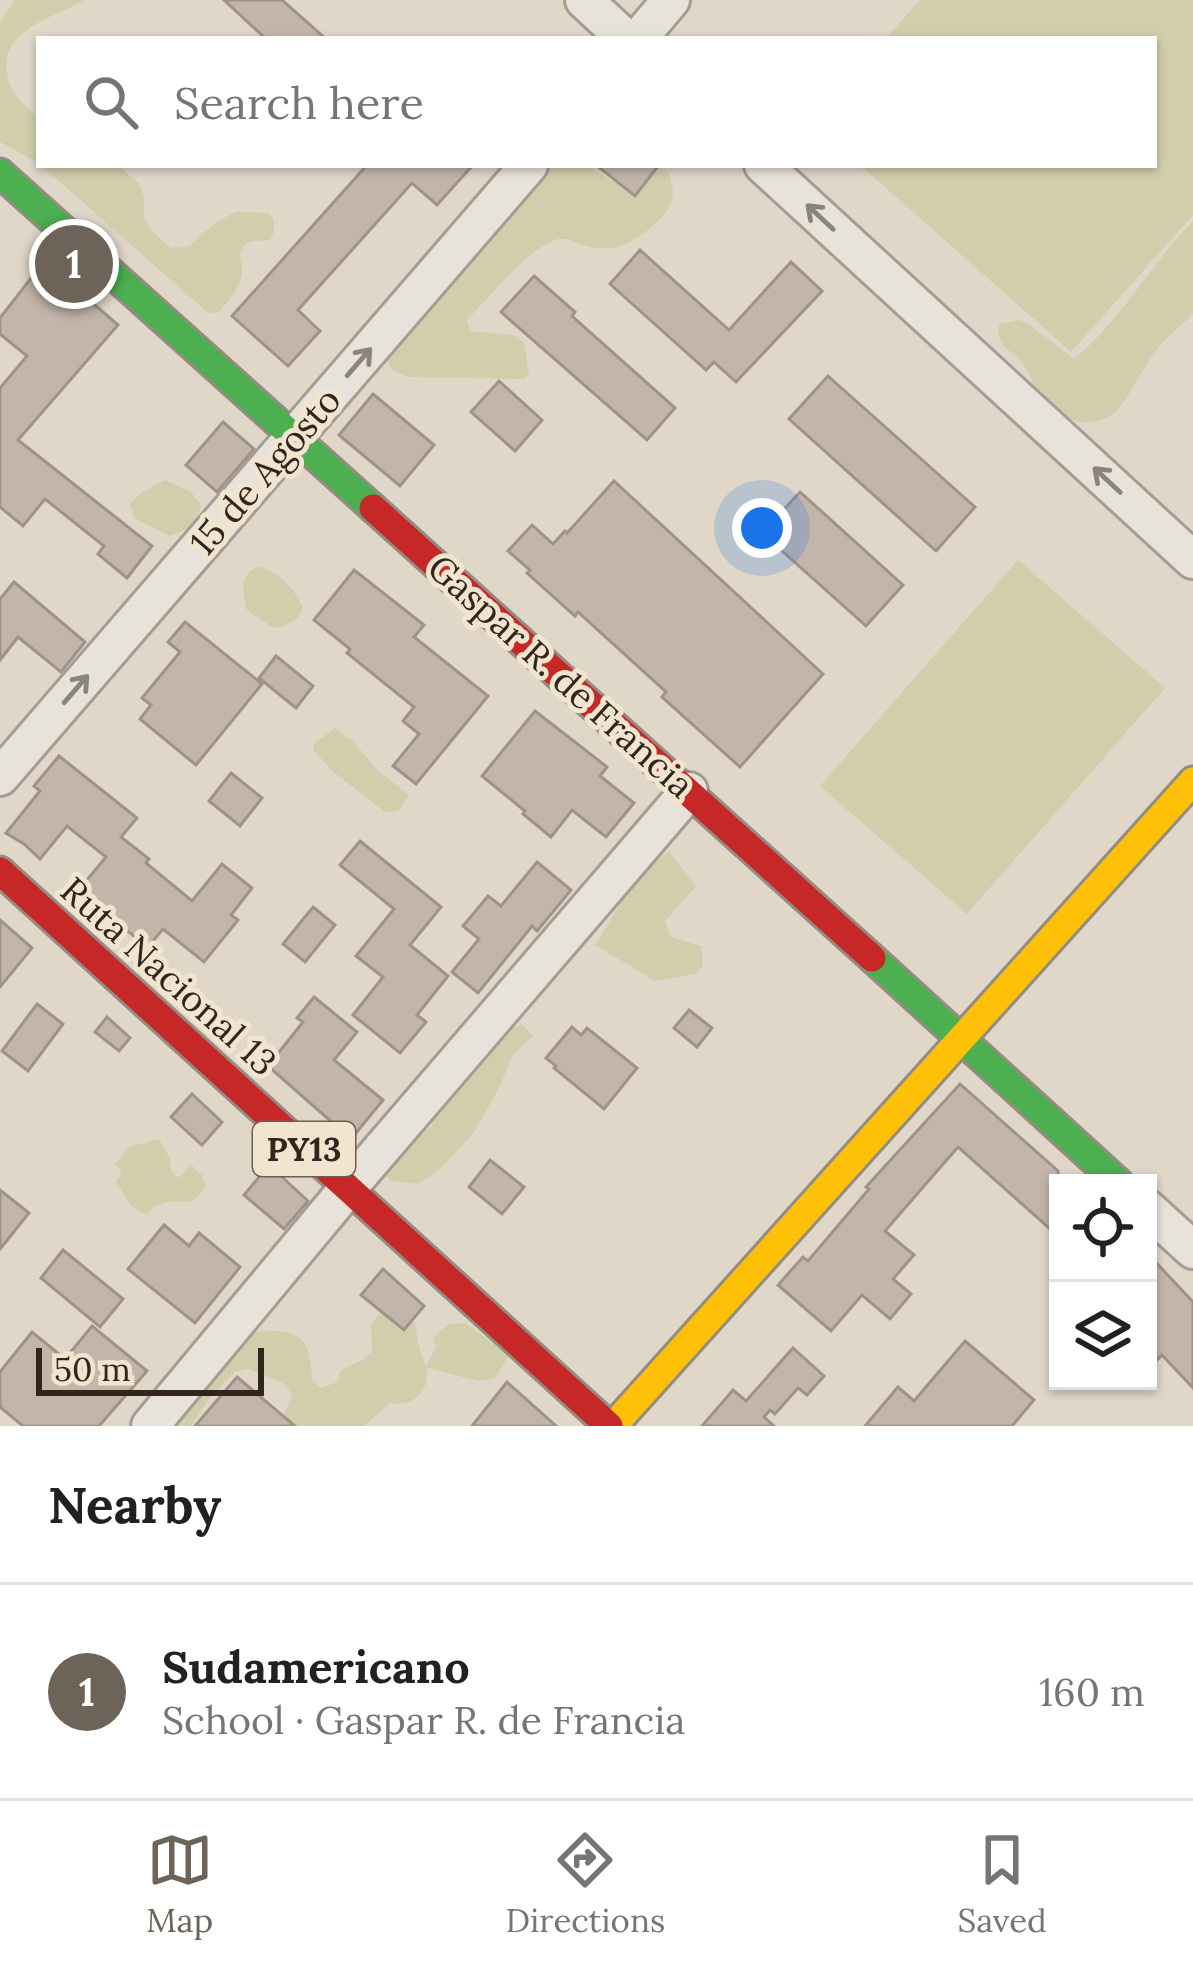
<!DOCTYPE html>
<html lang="en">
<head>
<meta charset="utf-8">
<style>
	body { margin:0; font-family:Lora,serif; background:#f6f6f6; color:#202124 }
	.controls { position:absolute; right:36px; bottom:36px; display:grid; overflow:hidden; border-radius:0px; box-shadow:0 3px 9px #0004 }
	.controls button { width:108px; height:108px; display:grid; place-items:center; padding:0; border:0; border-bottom:3px solid #e0e0e0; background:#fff; color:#202124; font:60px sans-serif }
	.scale { position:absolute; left:36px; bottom:30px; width:228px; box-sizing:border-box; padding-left:12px; border:6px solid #31251d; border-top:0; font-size:33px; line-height:42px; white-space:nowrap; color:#31251d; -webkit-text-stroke:9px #f2e5cf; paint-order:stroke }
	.you { position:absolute; left:762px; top:528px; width:42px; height:42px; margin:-30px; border:9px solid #fff; border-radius:50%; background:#1a73e8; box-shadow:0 0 0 18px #1a73e833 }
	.badge { display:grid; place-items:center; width:78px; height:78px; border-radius:50%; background:#6e6359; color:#fff; font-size:39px; font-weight:700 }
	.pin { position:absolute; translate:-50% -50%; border:6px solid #fff; box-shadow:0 3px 12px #0006 }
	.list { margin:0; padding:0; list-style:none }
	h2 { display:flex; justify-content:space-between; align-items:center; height:156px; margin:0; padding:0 48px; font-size:51px }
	h2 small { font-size:39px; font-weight:400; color:#757577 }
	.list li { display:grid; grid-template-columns:78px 1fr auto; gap:36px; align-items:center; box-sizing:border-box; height:216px; padding:0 48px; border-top:3px solid #e0e0e0 }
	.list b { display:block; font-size:45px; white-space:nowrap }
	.list p { margin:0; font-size:39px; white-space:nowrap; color:#757577 }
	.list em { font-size:39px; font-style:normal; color:#757577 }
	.icon { flex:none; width:66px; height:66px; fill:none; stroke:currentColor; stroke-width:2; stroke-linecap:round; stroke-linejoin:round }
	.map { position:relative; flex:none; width:1193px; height:1426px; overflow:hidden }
	.search { position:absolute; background:#fff; box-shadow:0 3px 9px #0004; left:36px; right:36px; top:36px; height:132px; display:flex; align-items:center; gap:30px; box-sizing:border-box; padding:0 42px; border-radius:0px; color:#757577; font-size:45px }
	.sheet { height:372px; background:#fff }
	nav { display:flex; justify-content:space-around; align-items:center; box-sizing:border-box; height:168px; border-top:3px solid #e0e0e0; background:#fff; font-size:33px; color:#757577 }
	nav a { display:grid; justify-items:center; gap:6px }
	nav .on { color:#6e6359 }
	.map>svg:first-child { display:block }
	.green { fill:#d1ceac }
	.building { fill:#c3b5aa; stroke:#9f9389; stroke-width:3 }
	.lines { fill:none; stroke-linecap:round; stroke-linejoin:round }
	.street-casing { stroke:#a59d93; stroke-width:42 }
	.fast-casing { stroke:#948c83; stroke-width:33 }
	.slow-casing { stroke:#948c83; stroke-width:33 }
	.jam-casing { stroke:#948c83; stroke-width:33 }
	.street { stroke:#e8e3da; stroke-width:36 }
	.fast { stroke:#4caf50; stroke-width:27 }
	.slow { stroke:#ffc107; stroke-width:27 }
	.jam { stroke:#c62828; stroke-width:27 }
	.oneway { stroke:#8c847c }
	.labels { text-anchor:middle; stroke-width:10; stroke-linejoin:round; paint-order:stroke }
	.shield { fill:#f2e5cf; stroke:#6b5f52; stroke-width:3 }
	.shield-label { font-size:33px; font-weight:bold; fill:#31251d }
	.street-label { font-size:36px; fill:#31251d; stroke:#f2e5cf }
</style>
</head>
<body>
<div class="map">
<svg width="1193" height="1426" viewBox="0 0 1193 1426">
	<rect width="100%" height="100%" fill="#e0d7c9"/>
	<!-- green -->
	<g class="green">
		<path d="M15 0H84C55 18 1 28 7 72 9 91 23 106 39 117V163L0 142V22Z"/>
		<polygon points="920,0 1193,0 1193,215 1071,352 860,165 1154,165 1154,39 885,39"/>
		<path d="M41 165H117L139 183 144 197V217L153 232 171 248 189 246 215 223 236 212 269 213C277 221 275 232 270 240L252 241 243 246C237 265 240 248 242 266 244 283 230 300 219 312L208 313Z"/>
		<path d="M543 165H586L626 189 633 188 659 168 668 172C676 191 675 206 658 221 636 242 615 255 583 245 570 240 562 235 548 243 517 261 492 295 467 320L470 331 514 335 524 343 529 375 524 379 407 377 392 369 387 362 388 349Z"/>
		<path d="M1193 221V314C1182 325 1168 336 1158 348 1117 400 1127 442 1043 412 1037 398 1033 378 1024 365 1012 347 996 352 999 324L1019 320 1027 323 1074 359C1124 318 1149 265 1193 221Z"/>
		<path d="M165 480 191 492 201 505C197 522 187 531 170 536L134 518 130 504 139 494Z"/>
		<polygon points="1018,560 1165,688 967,914 820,786"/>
		<path d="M260 566C282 575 292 586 303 607L298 618 284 626 273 628 247 610C242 591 239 573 260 566Z"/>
		<polygon points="335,728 353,741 377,770 409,795 398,811 385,812 331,770 313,749 314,744"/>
		<path d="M669 852 696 886 665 921 671 937 701 946 703 965 696 974 655 981 595 945C616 913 634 871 669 852Z"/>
		<path d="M522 1024 533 1036 513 1055 499 1088 473 1134 442 1167 419 1184 391 1181 383 1174 389 1163 432 1126 434 1108 443 1105C465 1068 479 1038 522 1024Z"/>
		<path d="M159 1139 170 1159 171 1172 179 1178 191 1165 202 1175 203 1182 207 1184C206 1186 197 1199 194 1200 180 1207 165 1193 147 1215L131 1206 116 1181 122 1173 115 1164 129 1147Z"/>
		<path d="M391 1310C420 1317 414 1323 419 1346 420 1353 424 1360 426 1366L436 1347 433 1338 449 1324 465 1323 509 1355 495 1378 478 1381 427 1368C429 1392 414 1407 390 1403L364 1426H287L282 1419 292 1395 285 1384 248 1369 235 1372 208 1400 191 1426H164L235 1334C282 1331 311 1319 312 1380L321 1388 337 1382 341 1370 364 1359 372 1351 371 1324 379 1314Z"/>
	</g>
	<!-- building -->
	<g class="building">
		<polygon points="224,0 282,0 326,39 266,39"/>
		<polygon points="367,165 473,165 437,205 412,183 298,310 320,331 288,366 232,316"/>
		<polygon points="596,165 659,165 635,196"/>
		<polygon points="640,250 729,330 791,262 822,291 736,382 714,362 706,370 610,284"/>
		<polygon points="49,255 72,276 67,281 118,325 18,440 152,546 127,578 98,554 104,546 45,499 23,526 0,507 0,388 27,356 0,334 0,318"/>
		<polygon points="534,276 575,312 572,316 675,408 647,440 501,312"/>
		<polygon points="828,376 975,507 936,551 789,419"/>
		<polygon points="499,381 542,420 515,451 471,412"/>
		<polygon points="373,394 434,445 400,486 339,435"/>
		<polygon points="223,422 254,449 217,492 186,465"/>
		<polygon points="614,481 823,674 740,767 662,697 666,692 578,612 575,616 527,573 530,570 508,551 532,525 553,544 565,531 567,533"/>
		<polygon points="800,492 903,585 866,626 762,533"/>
		<polygon points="354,570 424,625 414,637 488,696 416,784 393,766 419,734 403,721 414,707 347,653 350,649 314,620"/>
		<polygon points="14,582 85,642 61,672 18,637 0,660 0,599"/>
		<polygon points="185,622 262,684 196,765 140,719 151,705 142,698 180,652 168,642"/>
		<polygon points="276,656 313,686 296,708 259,678"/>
		<polygon points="535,711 607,767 600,776 634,803 606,837 572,810 551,837 523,814 525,811 482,776"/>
		<polygon points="59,756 137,818 121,837 149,859 146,863 192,901 222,864 252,888 231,915 238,920 204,962 163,929 148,947 77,892 106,857 67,826 40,859 24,844 6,833 40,791 34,786"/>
		<polygon points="231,773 262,798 240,826 209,801"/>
		<polygon points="360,841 441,907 410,945 448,976 417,1015 426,1022 400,1053 353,1015 383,977 356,956 394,909 340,865"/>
		<polygon points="537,862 571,890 537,931 532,926 478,993 452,972 479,939 463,926 488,896 501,906"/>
		<polygon points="313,907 335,925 305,962 283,944"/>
		<polygon points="0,920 32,948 0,987"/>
		<polygon points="314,997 357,1032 334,1060 383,1100 351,1139 268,1066 303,1022 297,1018"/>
		<polygon points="37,1004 63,1024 28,1071 2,1051"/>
		<polygon points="689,1010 712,1028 697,1047 674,1028"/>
		<polygon points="107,1017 130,1038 119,1051 95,1032"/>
		<polygon points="572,1027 581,1035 587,1028 637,1068 604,1109 554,1068 556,1066 546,1058"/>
		<polygon points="960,1084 1058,1171 1058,1236 958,1147 885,1231 914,1255 893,1279 911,1294 890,1319 862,1295 831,1331 778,1285 803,1257 808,1261 869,1189 866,1187"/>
		<polygon points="192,1094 222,1122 202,1145 171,1117"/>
		<polygon points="490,1160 524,1187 502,1214 469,1187"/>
		<polygon points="269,1165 308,1201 284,1229 244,1195"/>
		<polygon points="0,1190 29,1213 0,1249"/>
		<polygon points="164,1225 189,1246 199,1233 240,1267 195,1323 128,1269"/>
		<polygon points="63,1250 123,1299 100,1327 41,1278"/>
		<polygon points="1148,1254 1193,1302 1193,1388 1162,1355 1148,1369"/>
		<polygon points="383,1269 424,1306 404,1330 361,1295"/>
		<polygon points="92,1326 147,1371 99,1426 23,1426 0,1407 0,1372 32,1332 65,1359"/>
		<polygon points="965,1341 1034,1400 1012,1426 865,1426 898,1387 914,1401"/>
		<polygon points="793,1348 824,1376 807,1395 798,1388 775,1414 770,1410 764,1417 774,1426 702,1426 733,1390 746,1401"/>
		<polygon points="237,1377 295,1426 195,1426"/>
		<polygon points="507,1382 556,1426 472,1426"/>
	</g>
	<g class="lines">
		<!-- street casing -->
		<g class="street-casing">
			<g id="street">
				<polyline points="584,0 626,39"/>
				<polyline points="638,39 671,0"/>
				<polyline points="763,165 1193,560"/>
				<polyline points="0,777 529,165"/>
				<polyline points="1148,1209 1193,1250"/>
				<polyline points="150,1426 348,1188 689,791"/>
			</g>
		</g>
		<!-- fast casing -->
		<g class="fast-casing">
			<g id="fast">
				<polyline points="0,173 373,508"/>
				<polyline points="872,958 1119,1183"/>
			</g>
		</g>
		<!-- slow casing -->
		<g class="slow-casing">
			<polyline id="slow" points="613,1426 1193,781"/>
		</g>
		<!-- jam casing -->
		<g class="jam-casing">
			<g id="jam">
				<polyline points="373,508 872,958"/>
				<polyline points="0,871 609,1426"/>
			</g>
		</g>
		<!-- street -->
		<use href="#street" class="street"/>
		<!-- fast -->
		<use href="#fast" class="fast"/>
		<!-- slow -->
		<use href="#slow" class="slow"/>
		<!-- jam -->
		<use href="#jam" class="jam"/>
	</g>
	<!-- one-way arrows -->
	<defs><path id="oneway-shaft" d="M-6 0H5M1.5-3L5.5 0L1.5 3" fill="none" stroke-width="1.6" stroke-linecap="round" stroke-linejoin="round" transform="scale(3)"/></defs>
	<g class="oneway">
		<use href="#oneway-shaft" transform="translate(820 217) rotate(-137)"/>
		<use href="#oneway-shaft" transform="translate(359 362) rotate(-49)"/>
		<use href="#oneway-shaft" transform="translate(1107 480) rotate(-137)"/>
		<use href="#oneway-shaft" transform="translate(76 689) rotate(-49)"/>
	</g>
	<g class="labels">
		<!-- shield labels -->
		<rect class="shield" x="253" y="1122" width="102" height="54" rx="9"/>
		<g class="shield-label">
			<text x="304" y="1161">PY13</text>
		</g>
		<!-- street labels -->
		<g class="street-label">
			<text transform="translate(265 471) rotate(-49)" y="13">15 de Agosto</text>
			<text transform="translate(561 676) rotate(42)" y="13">Gaspar R. de Francia</text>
			<text transform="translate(169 976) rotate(42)" y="13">Ruta Nacional 13</text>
		</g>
	</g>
</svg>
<div class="controls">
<button><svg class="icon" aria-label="locate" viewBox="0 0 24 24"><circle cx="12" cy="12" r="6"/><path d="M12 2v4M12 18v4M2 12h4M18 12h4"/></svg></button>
<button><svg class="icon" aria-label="layers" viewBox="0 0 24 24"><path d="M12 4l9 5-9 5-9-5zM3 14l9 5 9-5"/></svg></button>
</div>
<div class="scale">50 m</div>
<div class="you"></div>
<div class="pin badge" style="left:74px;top:264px">1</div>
<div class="search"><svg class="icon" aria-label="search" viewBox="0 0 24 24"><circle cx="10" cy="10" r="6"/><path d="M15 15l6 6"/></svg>Search here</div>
</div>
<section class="sheet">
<h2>Nearby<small></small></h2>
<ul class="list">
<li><span class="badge">1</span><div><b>Sudamericano</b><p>School · Gaspar R. de Francia</p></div><em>160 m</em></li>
</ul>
</section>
<nav>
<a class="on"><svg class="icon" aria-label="map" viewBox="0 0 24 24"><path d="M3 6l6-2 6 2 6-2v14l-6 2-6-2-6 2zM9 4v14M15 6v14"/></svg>Map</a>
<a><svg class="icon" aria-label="directions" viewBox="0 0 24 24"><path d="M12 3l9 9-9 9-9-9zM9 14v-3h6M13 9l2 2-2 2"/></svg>Directions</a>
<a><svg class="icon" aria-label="saved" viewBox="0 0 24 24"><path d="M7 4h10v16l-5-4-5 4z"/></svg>Saved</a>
</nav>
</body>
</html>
